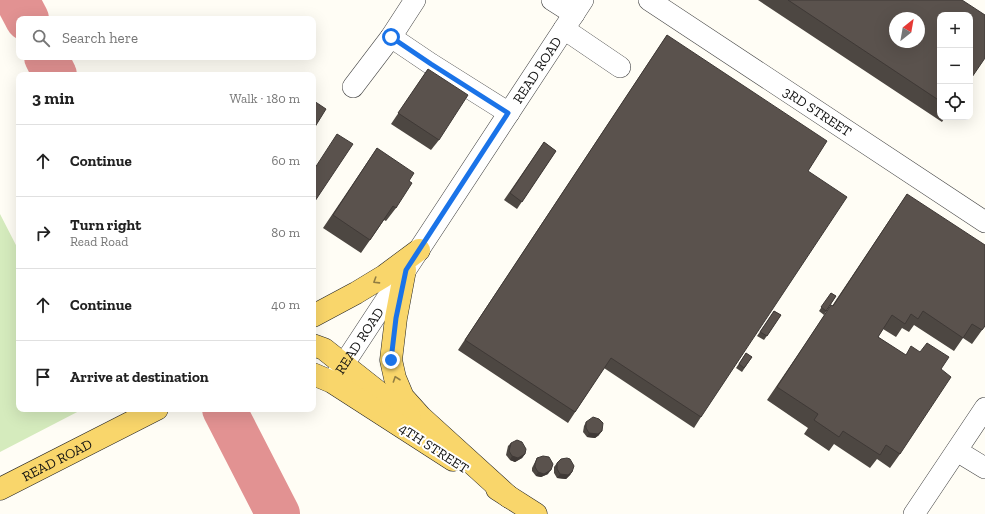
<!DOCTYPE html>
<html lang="en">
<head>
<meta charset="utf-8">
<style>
	body { margin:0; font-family:"Zilla Slab",serif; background:#f2f2f2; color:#222 }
	.controls { position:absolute; right:12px; top:12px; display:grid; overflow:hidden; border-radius:8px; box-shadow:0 4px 16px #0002 }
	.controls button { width:36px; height:36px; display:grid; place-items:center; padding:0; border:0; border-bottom:1px solid #e0e0e0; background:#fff; color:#222; font:20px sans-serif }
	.compass { position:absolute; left:889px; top:12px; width:36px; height:36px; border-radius:50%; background:#fff; box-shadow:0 4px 16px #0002; rotate:31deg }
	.stop { position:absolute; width:12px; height:12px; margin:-9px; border:3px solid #1a73e8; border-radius:50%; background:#fff }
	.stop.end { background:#1a73e8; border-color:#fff; box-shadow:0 1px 4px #0008 }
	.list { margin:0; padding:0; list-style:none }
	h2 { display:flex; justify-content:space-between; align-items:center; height:52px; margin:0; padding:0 16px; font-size:17px }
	h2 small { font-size:13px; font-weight:400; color:#767676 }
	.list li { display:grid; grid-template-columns:26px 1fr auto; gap:12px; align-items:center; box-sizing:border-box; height:72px; padding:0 16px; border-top:1px solid #e0e0e0 }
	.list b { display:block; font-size:15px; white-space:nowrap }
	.list p { margin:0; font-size:13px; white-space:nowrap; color:#767676 }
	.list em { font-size:13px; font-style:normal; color:#767676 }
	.icon { flex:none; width:22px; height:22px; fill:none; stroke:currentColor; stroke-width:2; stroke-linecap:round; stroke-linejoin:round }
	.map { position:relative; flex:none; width:985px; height:514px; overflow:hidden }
	.search { position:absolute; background:#fff; box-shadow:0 4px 16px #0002; left:16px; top:16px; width:300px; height:44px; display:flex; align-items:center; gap:10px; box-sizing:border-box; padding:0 14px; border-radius:8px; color:#767676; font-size:15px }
	.panel { position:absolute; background:#fff; box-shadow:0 4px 16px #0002; left:16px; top:72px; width:300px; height:340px; border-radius:8px }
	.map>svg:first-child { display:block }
	.green { fill:#d5ebbd }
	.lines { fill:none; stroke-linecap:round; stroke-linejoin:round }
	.taxiway { stroke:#e29292; stroke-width:44 }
	.minor-casing { stroke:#444; stroke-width:22 }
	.major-casing { stroke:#222; stroke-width:23 }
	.minor { stroke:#fff; stroke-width:21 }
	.major { stroke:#f9d66b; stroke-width:22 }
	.wall { fill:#4d4742 }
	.shaded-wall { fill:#3f3936 }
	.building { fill:#5a524d; stroke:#3f3936; fill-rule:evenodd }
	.oneway { stroke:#917d42 }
	.route { stroke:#1a73e8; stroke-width:5 }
	.labels { text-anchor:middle; stroke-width:4; stroke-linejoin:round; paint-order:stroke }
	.street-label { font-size:14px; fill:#111; stroke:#fff }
</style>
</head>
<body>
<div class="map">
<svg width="985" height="514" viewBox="0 0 985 514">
	<rect width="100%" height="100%" fill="#fffdf5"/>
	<!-- green -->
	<polygon class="green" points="0,214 19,251 19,409 83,409 0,452"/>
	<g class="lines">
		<!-- taxiway -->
		<g class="taxiway">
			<polyline points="17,0 27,19"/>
			<polyline points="46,57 55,75"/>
			<polyline points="224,409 278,514"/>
		</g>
		<!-- minor casing -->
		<g class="minor-casing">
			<g id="minor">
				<polyline points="552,0 574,14"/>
				<path id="s1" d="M649 0 985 222"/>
				<polyline points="564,29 620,67"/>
				<polyline points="391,37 431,64 509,113"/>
				<polyline points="353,87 391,37 415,0"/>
				<path id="s2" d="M334 379 583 0"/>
				<polyline points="957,451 985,468"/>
				<polyline points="914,514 985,408"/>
			</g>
		</g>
		<!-- major casing -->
		<g class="major-casing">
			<g id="major">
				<polyline points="405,270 396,318 391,360 395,378 403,397 421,417 509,497"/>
				<polyline points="313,316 356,293 384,276 419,250"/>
				<polyline points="313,345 324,349 410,417"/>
				<polyline points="313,374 332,382 453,460"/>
				<path id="s3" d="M0 489 157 409"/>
				<polyline points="497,489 536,514"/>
			</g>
		</g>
		<!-- minor -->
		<use href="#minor" class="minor"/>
		<!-- major -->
		<use href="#major" class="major"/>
	</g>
	<!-- wall -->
	<g class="wall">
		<polygon points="758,0 962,0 940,15 940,117 945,117 942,122"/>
		<polygon points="667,35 808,171 701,417 694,428 604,368 568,423 458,350"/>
		<polygon points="428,69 439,140 431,150 391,124"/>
		<polygon points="544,142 556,151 517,209 504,200"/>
		<polygon points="377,148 409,181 396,208 386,221 384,220 361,253 323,228"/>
		<polygon points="907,194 985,326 972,344 963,338 954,351 914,325 909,332 902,328 896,337 883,329 878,337 905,355 941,369 900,454 890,468 877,459 870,468 834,444 829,451 804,434 808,428 767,400 822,319 831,305 832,306"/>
		<polygon points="831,293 836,296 824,315 819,311"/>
		<polygon points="774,311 781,315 764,340 757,336"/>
		<polygon points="746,353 752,357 742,372 736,368"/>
		<polygon points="586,422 599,435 595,438 587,437 583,432 584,426"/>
		<polygon points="511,443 525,454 522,458 515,462 510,460 506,455 508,446"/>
		<polygon points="537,458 548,474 541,477 536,476 532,471 532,468"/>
		<polygon points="557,463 572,472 570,475 566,479 557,478 554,473 554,467"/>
	</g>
	<!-- shaded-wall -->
	<g class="shaded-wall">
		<polygon points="602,431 599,435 595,438 587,437 589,433"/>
		<polygon points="525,454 522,458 515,462 510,460 512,456"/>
		<polygon points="551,470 548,474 541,477 536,476 538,472"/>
		<polygon points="572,472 570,475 566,479 557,478 560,474"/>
	</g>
	<!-- building -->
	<g class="building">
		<path d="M788 0H962L985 15V58L970 80V15H940V101ZM895 18H919V42H895Z"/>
		<polygon points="667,35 827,141 808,171 847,197 701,417 611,358 575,412 465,340"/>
		<polygon points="428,69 468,95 439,140 398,113"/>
		<polygon points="314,101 326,109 313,130 313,102"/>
		<polygon points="337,134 353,144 313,204 313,171"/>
		<polygon points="544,142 556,151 522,202 510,193"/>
		<polygon points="377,148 414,173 409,181 412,183 396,208 393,206 370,240 333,215"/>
		<polygon points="907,194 985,245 985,326 982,330 972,324 963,338 923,311 918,319 911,314 905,324 892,315 878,337 906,355 911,346 920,352 927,343 949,357 941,369 951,377 900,454 886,445 880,455 843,431 839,437 814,420 818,414 777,387 831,305 833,306"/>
		<polygon points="831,293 836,296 826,311 821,307"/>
		<polygon points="774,311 781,315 767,336 760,332"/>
		<polygon points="746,353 752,357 744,368 739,364"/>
		<polygon points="593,417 599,419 603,423 602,431 598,434 589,433 586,428 586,422"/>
		<polygon points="517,440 522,442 526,449 525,454 518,458 512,456 509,451 511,443"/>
		<polygon points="543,456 549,457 553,464 551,470 544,474 538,472 535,467 535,464 537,458"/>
		<polygon points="567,458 570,459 574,466 572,472 568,475 560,474 557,469 557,463 561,459"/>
	</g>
	<!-- one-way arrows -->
	<defs><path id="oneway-chevron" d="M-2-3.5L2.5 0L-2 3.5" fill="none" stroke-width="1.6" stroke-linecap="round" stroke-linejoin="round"/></defs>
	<g class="oneway">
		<use href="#oneway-chevron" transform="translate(376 281) rotate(148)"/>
		<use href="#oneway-chevron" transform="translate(396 379) rotate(-109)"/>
	</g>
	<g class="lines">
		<!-- route -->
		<polyline class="route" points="391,360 396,318 406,270 508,113 431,64 391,37"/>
	</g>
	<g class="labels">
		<!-- street labels -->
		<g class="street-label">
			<text dy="5" stroke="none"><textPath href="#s2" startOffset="370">READ ROAD</textPath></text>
			<text dy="5" stroke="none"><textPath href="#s1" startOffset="202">3RD STREET</textPath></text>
			<text dy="5" stroke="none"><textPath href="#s2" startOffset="46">READ ROAD</textPath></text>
			<text transform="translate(434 448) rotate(33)" y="5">4TH STREET</text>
			<text dy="5" stroke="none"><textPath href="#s3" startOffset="64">READ ROAD</textPath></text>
		</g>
	</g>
</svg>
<div class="controls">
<button>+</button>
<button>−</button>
<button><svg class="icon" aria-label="locate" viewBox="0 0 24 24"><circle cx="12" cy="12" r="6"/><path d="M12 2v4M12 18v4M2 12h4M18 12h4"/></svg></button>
</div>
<svg class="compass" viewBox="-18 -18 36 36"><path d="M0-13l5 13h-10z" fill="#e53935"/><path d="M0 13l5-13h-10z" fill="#767676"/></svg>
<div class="stop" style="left:391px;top:37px"></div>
<div class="stop end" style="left:391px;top:360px"></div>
<div class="search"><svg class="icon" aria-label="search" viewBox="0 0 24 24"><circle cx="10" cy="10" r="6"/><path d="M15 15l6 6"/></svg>Search here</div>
<section class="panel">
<h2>3 min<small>Walk · 180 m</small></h2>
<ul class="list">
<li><svg class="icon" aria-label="ahead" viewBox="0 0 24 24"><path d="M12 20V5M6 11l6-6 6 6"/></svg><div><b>Continue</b></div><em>60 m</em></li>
<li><svg class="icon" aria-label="right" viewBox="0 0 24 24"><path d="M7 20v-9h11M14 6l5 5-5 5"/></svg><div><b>Turn right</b><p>Read Road</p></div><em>80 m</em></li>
<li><svg class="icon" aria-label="ahead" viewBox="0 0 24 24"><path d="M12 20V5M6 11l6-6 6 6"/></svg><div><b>Continue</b></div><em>40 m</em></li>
<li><svg class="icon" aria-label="arrive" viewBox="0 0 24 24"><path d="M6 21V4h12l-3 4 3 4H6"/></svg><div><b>Arrive at destination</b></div></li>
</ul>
</section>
</div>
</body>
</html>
